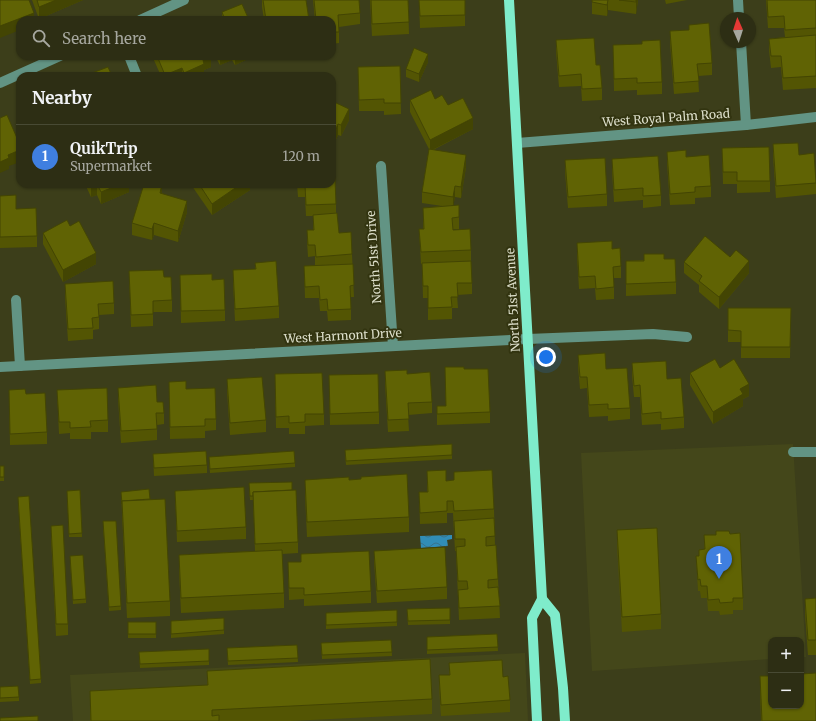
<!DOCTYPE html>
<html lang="en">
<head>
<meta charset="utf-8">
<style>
	body { margin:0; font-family:Merriweather,serif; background:#35361d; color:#f1f3f6 }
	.controls { position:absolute; right:12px; bottom:12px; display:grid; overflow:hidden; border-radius:8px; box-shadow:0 1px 3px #0004 }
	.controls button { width:36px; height:36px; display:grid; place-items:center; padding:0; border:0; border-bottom:1px solid #484a34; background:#2d2e14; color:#f1f3f6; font:20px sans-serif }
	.compass { position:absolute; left:720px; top:12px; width:36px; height:36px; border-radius:50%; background:#2d2e14; box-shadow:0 1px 3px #0004; rotate:357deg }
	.you { position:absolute; left:546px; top:357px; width:14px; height:14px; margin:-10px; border:3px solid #fff; border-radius:50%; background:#1a73e8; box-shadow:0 0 0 6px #1a73e833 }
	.badge { display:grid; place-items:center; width:26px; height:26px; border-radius:50%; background:#b9abf7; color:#fff; font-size:13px; font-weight:700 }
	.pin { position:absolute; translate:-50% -33px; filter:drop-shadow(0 1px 2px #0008) }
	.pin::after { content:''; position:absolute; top:21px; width:14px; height:12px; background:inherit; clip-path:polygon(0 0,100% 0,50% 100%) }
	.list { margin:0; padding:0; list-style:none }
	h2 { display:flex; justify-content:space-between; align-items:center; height:52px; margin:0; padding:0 16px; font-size:17px }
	h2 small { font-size:13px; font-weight:400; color:#a7a8a0 }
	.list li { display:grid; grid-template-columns:26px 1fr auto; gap:12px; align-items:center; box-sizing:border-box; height:64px; padding:0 16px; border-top:1px solid #484a34 }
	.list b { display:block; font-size:15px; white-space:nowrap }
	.list p { margin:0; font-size:13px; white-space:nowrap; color:#a7a8a0 }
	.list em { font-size:13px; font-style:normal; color:#a7a8a0 }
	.icon { flex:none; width:22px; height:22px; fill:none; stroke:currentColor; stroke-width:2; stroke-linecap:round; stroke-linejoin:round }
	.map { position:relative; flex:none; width:816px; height:721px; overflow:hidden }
	.search { position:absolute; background:#2d2e14; box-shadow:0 1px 3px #0004; left:16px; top:16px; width:320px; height:44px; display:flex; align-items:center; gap:10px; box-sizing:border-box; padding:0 14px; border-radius:12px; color:#a7a8a0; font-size:15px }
	.panel { position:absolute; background:#2d2e14; box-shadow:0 1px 3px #0004; left:16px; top:72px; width:320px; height:116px; border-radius:12px }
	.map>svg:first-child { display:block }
	.built { fill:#44471a }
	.water { fill:url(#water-waves) }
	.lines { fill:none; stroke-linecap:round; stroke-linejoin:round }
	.minor { stroke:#629484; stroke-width:10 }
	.major { stroke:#7feccb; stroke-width:10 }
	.wall { fill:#535503 }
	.shaded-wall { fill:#434503 }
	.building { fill:#606304; stroke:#434503 }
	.labels { text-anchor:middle; stroke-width:4; stroke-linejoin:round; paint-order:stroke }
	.street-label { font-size:12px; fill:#dddfcb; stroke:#323410 }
</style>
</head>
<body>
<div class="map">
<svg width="816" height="721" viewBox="0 0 816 721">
	<defs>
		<pattern id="water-waves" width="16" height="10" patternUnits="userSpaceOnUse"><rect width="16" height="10" fill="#318db6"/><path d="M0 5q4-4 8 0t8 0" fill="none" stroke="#37738c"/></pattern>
	</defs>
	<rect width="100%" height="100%" fill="#3c3e1a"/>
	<!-- built -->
	<g class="built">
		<polygon points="793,444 806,657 801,657 801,640 771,640 771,659 592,671 581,453"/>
		<polygon points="525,653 528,721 73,721 70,675"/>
	</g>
	<!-- water -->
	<polygon class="water" points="452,535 452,539 447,540 448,546 421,548 420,536"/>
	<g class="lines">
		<!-- minor -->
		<g class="minor">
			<polyline points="738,0 739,18"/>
			<polyline points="140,20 184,0"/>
			<polyline points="741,42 746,125"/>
			<polyline points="129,56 137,76"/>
			<polyline points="0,83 60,56"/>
			<polyline points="517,143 746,125 816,117"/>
			<polyline points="381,166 393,346"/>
			<polyline points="16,300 20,366"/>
			<polyline points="0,367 528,339 653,334 687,337"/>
			<polyline points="793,452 816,452"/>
		</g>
		<!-- major -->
		<g class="major">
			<polyline points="509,0 542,599 532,618 537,721"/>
			<polyline points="542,599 555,615 563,688 565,721"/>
		</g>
	</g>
	<!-- wall -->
	<g class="wall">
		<polygon points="32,0 83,0 39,19"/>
		<polygon points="262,0 306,0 309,20 264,20 262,7"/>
		<polygon points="313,0 359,0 360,13 360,24 339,27 339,43 332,44 332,20 315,20"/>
		<polygon points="370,0 408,0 409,34 372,36"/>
		<polygon points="419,0 465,0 465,26 420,28"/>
		<polygon points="592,0 638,0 636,14 608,10 607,16 592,14"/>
		<polygon points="665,0 687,0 666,4"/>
		<polygon points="766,0 816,0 816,88 783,90 781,67 771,68 769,50 769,39 785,37 784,28 768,28"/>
		<polygon points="222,12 249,20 222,20"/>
		<polygon points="689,25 712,63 712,75 698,76 699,92 674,94 670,43 670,31 689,30"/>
		<polygon points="556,40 596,65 602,88 602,100 582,101 581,86 559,87 556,51"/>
		<polygon points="613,45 662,82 662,94 637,95 637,90 614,91"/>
		<polygon points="153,56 211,56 211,67 204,70 204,76 161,76 153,58"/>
		<polygon points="215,56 250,56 250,58 235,65 232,60 220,65"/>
		<polygon points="428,62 419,82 406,77 406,69"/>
		<polygon points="400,66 401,114 384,115 384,111 359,111 358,67"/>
		<polygon points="435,99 448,105 473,129 433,150 466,167 461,198 455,197 453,206 459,217 459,229 453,229 471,250 471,261 455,262 472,283 472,294 457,295 458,308 452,308 452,319 428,320 428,298 423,298 422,264 421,264 419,229 423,229 423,208 442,206 422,203 422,192 429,149 410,112 410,100"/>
		<polygon points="332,101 349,120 341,136 338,135 332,148"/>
		<polygon points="773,144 799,155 816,179 816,194 776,198 773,156"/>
		<polygon points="722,148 770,181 770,192 737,193 737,184 723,184"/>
		<polygon points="667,152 686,157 711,186 711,197 695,198 695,204 670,205 667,163"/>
		<polygon points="612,159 661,195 661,206 643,208 643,200 614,202 612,171"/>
		<polygon points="565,160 607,194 607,206 568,208 565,172"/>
		<polygon points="85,184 129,184 129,192 101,204 97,195 91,197"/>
		<polygon points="192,184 250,184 250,190 212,215 192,186"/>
		<polygon points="297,184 332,184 336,204 336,213 339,233 352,254 354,297 351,297 351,320 328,321 327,311 320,311 319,298 305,298 304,266 315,266 315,256 308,257 307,241 307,230 313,230 313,216 306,216 305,197 298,197"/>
		<polygon points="162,193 187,212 178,242 154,235 152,240 132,235 132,223"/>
		<polygon points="0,196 16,209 37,236 37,247 0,248"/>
		<polygon points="70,226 96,264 63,282 43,244 43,233"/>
		<polygon points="577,243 612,249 621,266 621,278 614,278 614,299 596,300 595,288 579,289 577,255"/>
		<polygon points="664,259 676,282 676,294 626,296 626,261"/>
		<polygon points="684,262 749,273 719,309 699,292 699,285 684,273"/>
		<polygon points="255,263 279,306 279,318 235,321 233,282 233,270 255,269"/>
		<polygon points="129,271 164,277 172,300 172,312 153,312 153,326 131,327"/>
		<polygon points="180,275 212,280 225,310 225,321 181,323"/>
		<polygon points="65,284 114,303 114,314 99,315 99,329 93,330 93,339 68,341 65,296"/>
		<polygon points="728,308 791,308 790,358 741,358 741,342 728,342"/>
		<polygon points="578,355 630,408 630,419 608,421 608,416 589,417 587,388 580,389 578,366"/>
		<polygon points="632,363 667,379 684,417 684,428 661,430 661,424 642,425 640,397 634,397 632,375"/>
		<polygon points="445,367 464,369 490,412 490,423 437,425 437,406 446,406"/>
		<polygon points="720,368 749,396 743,399 743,406 713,424 690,385 690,373"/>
		<polygon points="385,371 407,374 432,402 432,413 408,415 409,431 388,432 385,383"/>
		<polygon points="275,374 324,414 324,425 305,426 305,434 289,434 289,428 276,428"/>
		<polygon points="329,375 379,412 379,424 330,425"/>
		<polygon points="227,379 266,420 266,432 230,435 227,391"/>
		<polygon points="169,382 186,389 216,419 216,430 205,431 205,438 170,439"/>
		<polygon points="118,388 157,402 164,413 164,424 157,425 157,440 121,443 118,399"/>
		<polygon points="9,390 26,394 47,432 47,444 10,445"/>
		<polygon points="57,390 108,420 108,432 91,432 91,439 70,439 70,433 59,434"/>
		<polygon points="153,454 207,465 207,473 154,476"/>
		<polygon points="345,454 452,455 452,459 346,465"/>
		<polygon points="209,461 295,463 295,467 210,473"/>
		<rect x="0" y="466" width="4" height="15"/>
		<polygon points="427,471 446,481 454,480 454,472 494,509 495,546 498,579 500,618 459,620 456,551 455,551 453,513 447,513 447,523 420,524 419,492 427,492"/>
		<polygon points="305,480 349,480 409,517 409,532 307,537 305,495"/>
		<polygon points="249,483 292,490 298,542 298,553 282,554 284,593 284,608 181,613 179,570 179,555 255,551 253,500 250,500"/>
		<polygon points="80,490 82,537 69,537 67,491"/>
		<polygon points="175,491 246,527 246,539 177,542"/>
		<polygon points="121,492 150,499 170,601 170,616 127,618"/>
		<polygon points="18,501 41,679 41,683 30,684"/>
		<polygon points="103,525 121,606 121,610 109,611"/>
		<polygon points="51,526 68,624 68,635 56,636 51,537"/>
		<polygon points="617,530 661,614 661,629 622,632 617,545"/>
		<polygon points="730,534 743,598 743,610 733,610 733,614 720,615 719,611 708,611 707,598 701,598 700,591 698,591 696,556 699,556 699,550 704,549 704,535"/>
		<polygon points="374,551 447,587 447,599 377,603 374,562"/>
		<polygon points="70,560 86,599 86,603 73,604"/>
		<polygon points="288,562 371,591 371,603 304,606 304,599 289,600"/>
		<polygon points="816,598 816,655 808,655 805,614 805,599"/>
		<polygon points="450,608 450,624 408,625 407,609"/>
		<polygon points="397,610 397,626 326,629 326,613"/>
		<polygon points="224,618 224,634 171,638 171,621"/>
		<rect x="128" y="622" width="28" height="16"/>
		<polygon points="497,634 498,651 427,654 427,637"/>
		<polygon points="391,640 392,656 322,659 321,643"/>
		<polygon points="297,645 298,662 228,665 227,648"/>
		<polygon points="209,649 209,665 140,668 139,652"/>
		<polygon points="449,663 503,677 510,700 510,712 441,716 439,687 439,675 449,675"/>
		<polygon points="207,671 432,699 432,714 291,721 90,721 90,691 207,685"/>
		<polygon points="760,676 816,721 761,721 760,691"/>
		<polygon points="0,687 19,697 19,701 0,702"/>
	</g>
	<!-- shaded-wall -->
	<g class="shaded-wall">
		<polygon points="56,0 83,0 39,19 39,7"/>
		<polygon points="608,0 608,10 607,16 607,5"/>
		<polygon points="636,0 638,0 636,14"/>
		<polygon points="34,13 34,20 20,20 20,30 0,38 0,26"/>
		<polygon points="428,54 428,62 419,82 419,74"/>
		<polygon points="211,56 211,67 204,70 204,76 184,76 184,73 203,60"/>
		<polygon points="220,56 232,56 232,60 220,65"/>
		<polygon points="235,56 250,56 250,58 235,65"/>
		<polygon points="182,68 182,76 165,76 165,75"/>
		<polygon points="349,109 349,120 341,136 341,125"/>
		<polygon points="473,118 473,129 430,151 430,140"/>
		<polygon points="338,124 338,135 332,148 332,137"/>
		<polygon points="20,150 20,162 9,166 9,169 0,173 0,162 8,155"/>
		<polygon points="466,155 466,167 461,198 461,187"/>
		<polygon points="96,184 97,184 97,195 91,197 91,186"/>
		<polygon points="121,184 129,184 129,192 101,204 101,192"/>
		<polygon points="162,184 162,196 160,193"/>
		<polygon points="241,184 250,184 250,190 212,215 212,204"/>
		<polygon points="455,186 455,197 453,208 453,197"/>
		<polygon points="187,201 187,212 178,242 178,231"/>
		<polygon points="154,223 154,235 152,240 152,229"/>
		<polygon points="96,253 96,264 63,282 63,270"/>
		<polygon points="749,261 749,273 719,309 719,297"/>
		<polygon points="749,384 749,396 743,399 743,406 713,424 713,412 740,389"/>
	</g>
	<!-- building -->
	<g class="building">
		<polygon points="0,0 29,0 34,13 0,26"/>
		<polygon points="37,0 56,0 39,7"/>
		<polygon points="263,0 306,0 309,20 266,20"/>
		<polygon points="314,0 359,0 360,13 338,15 339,32 332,32 332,20 316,20"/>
		<polygon points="371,0 408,0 409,22 372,24"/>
		<polygon points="419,0 465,0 465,15 420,16"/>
		<polygon points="592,0 608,0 607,5 592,2"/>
		<polygon points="619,0 636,0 636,2"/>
		<polygon points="767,0 816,0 816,28 785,30 784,16 768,17"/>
		<polygon points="242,4 249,20 225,20 222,12"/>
		<polygon points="709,23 712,63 697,64 699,81 674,83 670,31 689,30 689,25"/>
		<polygon points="816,35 816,76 783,78 781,56 771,56 769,39"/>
		<polygon points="594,38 596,65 600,65 602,88 582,89 581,74 559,76 556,40"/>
		<polygon points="660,40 662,82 637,83 637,78 614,79 613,45 642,44 642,41"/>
		<polygon points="414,48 428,54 419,74 406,69"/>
		<polygon points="157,56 211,56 203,60 204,64 184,73 182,68 165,75"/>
		<polygon points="400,66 401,103 384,103 384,99 359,100 358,67"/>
		<polygon points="108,67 112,76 84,76"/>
		<polygon points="431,90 435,99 442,95 448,105 463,98 473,118 430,140 410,100"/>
		<polygon points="332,101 349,109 341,125 338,124 332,137"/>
		<polygon points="7,115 20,145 20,150 8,155 9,158 0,162 0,118"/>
		<polygon points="798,143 799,155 814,153 816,183 776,186 773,144"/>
		<polygon points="769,147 770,181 737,181 737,172 723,172 722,148"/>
		<polygon points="429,149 466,155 461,187 455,186 453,197 422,192"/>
		<polygon points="686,150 686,157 709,155 711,186 695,187 695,192 670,194 667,152"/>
		<polygon points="332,155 334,155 336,204 306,205 305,185 298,185 298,184 332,184"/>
		<polygon points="658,156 661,195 643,196 643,188 614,190 612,159"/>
		<polygon points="605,158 607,194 568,197 565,160"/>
		<polygon points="90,184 96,184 91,186"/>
		<polygon points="97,184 121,184 101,192"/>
		<polygon points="144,184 162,184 160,193 187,201 178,231 154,223 152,229 132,223"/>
		<polygon points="199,184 241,184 212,204"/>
		<polygon points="16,195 16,209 36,208 37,236 0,237 0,196"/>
		<polygon points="459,205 459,217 452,218 453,230 470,229 471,250 421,252 419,229 424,229 423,208"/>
		<polygon points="337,213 339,233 351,232 352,254 316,257 315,245 308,245 307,230 314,230 313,215"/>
		<polygon points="67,220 70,226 79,221 96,253 63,270 43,233"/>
		<polygon points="705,236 730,257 736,250 749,261 719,297 699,281 702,276 684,262"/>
		<polygon points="612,241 612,249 620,248 621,266 613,267 614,287 596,289 595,276 579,277 577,243"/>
		<polygon points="644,254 664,254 664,259 675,259 676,282 626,284 626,261 644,261"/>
		<polygon points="276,261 279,306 235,309 233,270 256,269 255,263"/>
		<polygon points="471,261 472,283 457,283 458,297 451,297 452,307 428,308 428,286 423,286 422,263"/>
		<polygon points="353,264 354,285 350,286 351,309 328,310 327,299 320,300 319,286 305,287 304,266"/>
		<polygon points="163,270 164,277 171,277 172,300 153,301 153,314 131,315 129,271"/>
		<polygon points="212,274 212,280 224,279 225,310 181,311 180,275"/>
		<polygon points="113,281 114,303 98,304 99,317 92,318 93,328 68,329 65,284"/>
		<polygon points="728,308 791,308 790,347 741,347 741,331 728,330"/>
		<polygon points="605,353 606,369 627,368 630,408 608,409 608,404 589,405 587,377 580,377 578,355"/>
		<polygon points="715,359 720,368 734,359 749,384 740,389 743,394 713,412 690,373"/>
		<polygon points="666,361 667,379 681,378 684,417 661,419 661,412 642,414 640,385 634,386 632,363"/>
		<polygon points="445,367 464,367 464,369 488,369 490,412 437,414 437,406 446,406"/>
		<polygon points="407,370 407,374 430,372 432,402 408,403 409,419 388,420 385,371"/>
		<polygon points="322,373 324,414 305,414 305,422 289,423 289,416 276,417 275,374"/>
		<polygon points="378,374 379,412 330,414 329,375"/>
		<polygon points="262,377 266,420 230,423 227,379"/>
		<polygon points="186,381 186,389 215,388 216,419 205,419 205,426 170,427 169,382"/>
		<polygon points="156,385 157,402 163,402 164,413 156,413 157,429 121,431 118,388"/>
		<polygon points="107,388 108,420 90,421 91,427 70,428 70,422 59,422 57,390"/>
		<polygon points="25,389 26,394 45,393 47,432 10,434 9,390"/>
		<polygon points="452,444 452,455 346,461 345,450"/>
		<polygon points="206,451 207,465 154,468 153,454"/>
		<polygon points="294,451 295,463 210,469 209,457"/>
		<rect x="0" y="466" width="4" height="11"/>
		<polygon points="446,470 446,481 454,480 454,472 492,470 494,509 454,511 453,501 447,501 447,511 420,513 419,492 428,492 427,471"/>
		<polygon points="407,474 409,517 307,522 305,480 349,477 349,480 361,479 361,477"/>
		<polygon points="292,482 292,490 253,492 253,496 250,496 249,483"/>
		<polygon points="244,487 246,527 177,531 175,491"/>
		<polygon points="149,489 150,499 122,501 122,504 121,492"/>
		<polygon points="80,490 82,533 69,534 67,491"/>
		<polygon points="296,490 298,542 255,544 253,492"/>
		<polygon points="29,496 41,679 30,680 18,497"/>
		<polygon points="165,499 170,601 127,603 122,501"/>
		<polygon points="494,518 495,536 486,537 486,546 496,545 498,579 488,580 488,588 498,587 500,606 459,608 458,590 468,589 467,581 458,581 456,547 465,546 465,539 455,539 454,521"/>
		<polygon points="103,521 116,521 121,606 109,607"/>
		<polygon points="63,525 68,624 56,624 51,526"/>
		<polygon points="657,528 661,614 622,617 617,530"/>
		<polygon points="716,531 729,531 730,534 740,533 743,598 733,598 733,602 720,603 719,599 708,600 707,586 701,586 700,579 698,580 696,556 699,556 699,550 705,549 704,535 716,535"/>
		<polygon points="445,547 447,587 377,591 374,551"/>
		<polygon points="282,550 284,593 181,598 179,555"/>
		<polygon points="369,551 371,591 304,595 304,588 289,588 288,562 301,562 301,554"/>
		<polygon points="83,555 86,599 73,600 70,556"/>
		<polygon points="816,598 816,640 808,640 805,599"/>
		<polygon points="450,608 450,620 408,621 407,609"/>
		<polygon points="397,610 397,622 326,625 326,613"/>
		<polygon points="224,618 224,630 171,634 171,621"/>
		<rect x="128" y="622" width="28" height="12"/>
		<polygon points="497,634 498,647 427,650 427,637"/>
		<polygon points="391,640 392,652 322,655 321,643"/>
		<polygon points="297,645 298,658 228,661 227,648"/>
		<polygon points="209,649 209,661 140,664 139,652"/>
		<polygon points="430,659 432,699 212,710 212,716 219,715 219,721 91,721 90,691 208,685 207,671"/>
		<polygon points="502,660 503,677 508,676 510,700 441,705 439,675 450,675 449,663"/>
		<polygon points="816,673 816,721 762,721 760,676 771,676 771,706 801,706 801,674"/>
		<polygon points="18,686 19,697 0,698 0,687"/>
		<polygon points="38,716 38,721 0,721 0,718"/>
	</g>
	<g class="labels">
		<!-- street labels -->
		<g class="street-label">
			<text transform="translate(666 118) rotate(-4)" y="4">West Royal Palm Road</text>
			<text transform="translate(374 257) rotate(-94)" y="4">North 51st Drive</text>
			<text transform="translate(513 300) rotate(-93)" y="4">North 51st Avenue</text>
			<text transform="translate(343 336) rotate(-3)" y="4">West Harmont Drive</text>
		</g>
	</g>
</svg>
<div class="controls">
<button>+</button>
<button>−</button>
</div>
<svg class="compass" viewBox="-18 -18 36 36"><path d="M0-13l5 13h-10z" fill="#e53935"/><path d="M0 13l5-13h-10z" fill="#a7a8a0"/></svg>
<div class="you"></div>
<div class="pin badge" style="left:719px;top:579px;background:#3f7fe0">1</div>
<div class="search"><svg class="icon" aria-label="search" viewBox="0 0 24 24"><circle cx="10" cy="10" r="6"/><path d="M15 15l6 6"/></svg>Search here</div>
<section class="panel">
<h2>Nearby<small></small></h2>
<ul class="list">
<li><span class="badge" style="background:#3f7fe0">1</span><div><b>QuikTrip</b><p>Supermarket</p></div><em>120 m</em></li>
</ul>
</section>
</div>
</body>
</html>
